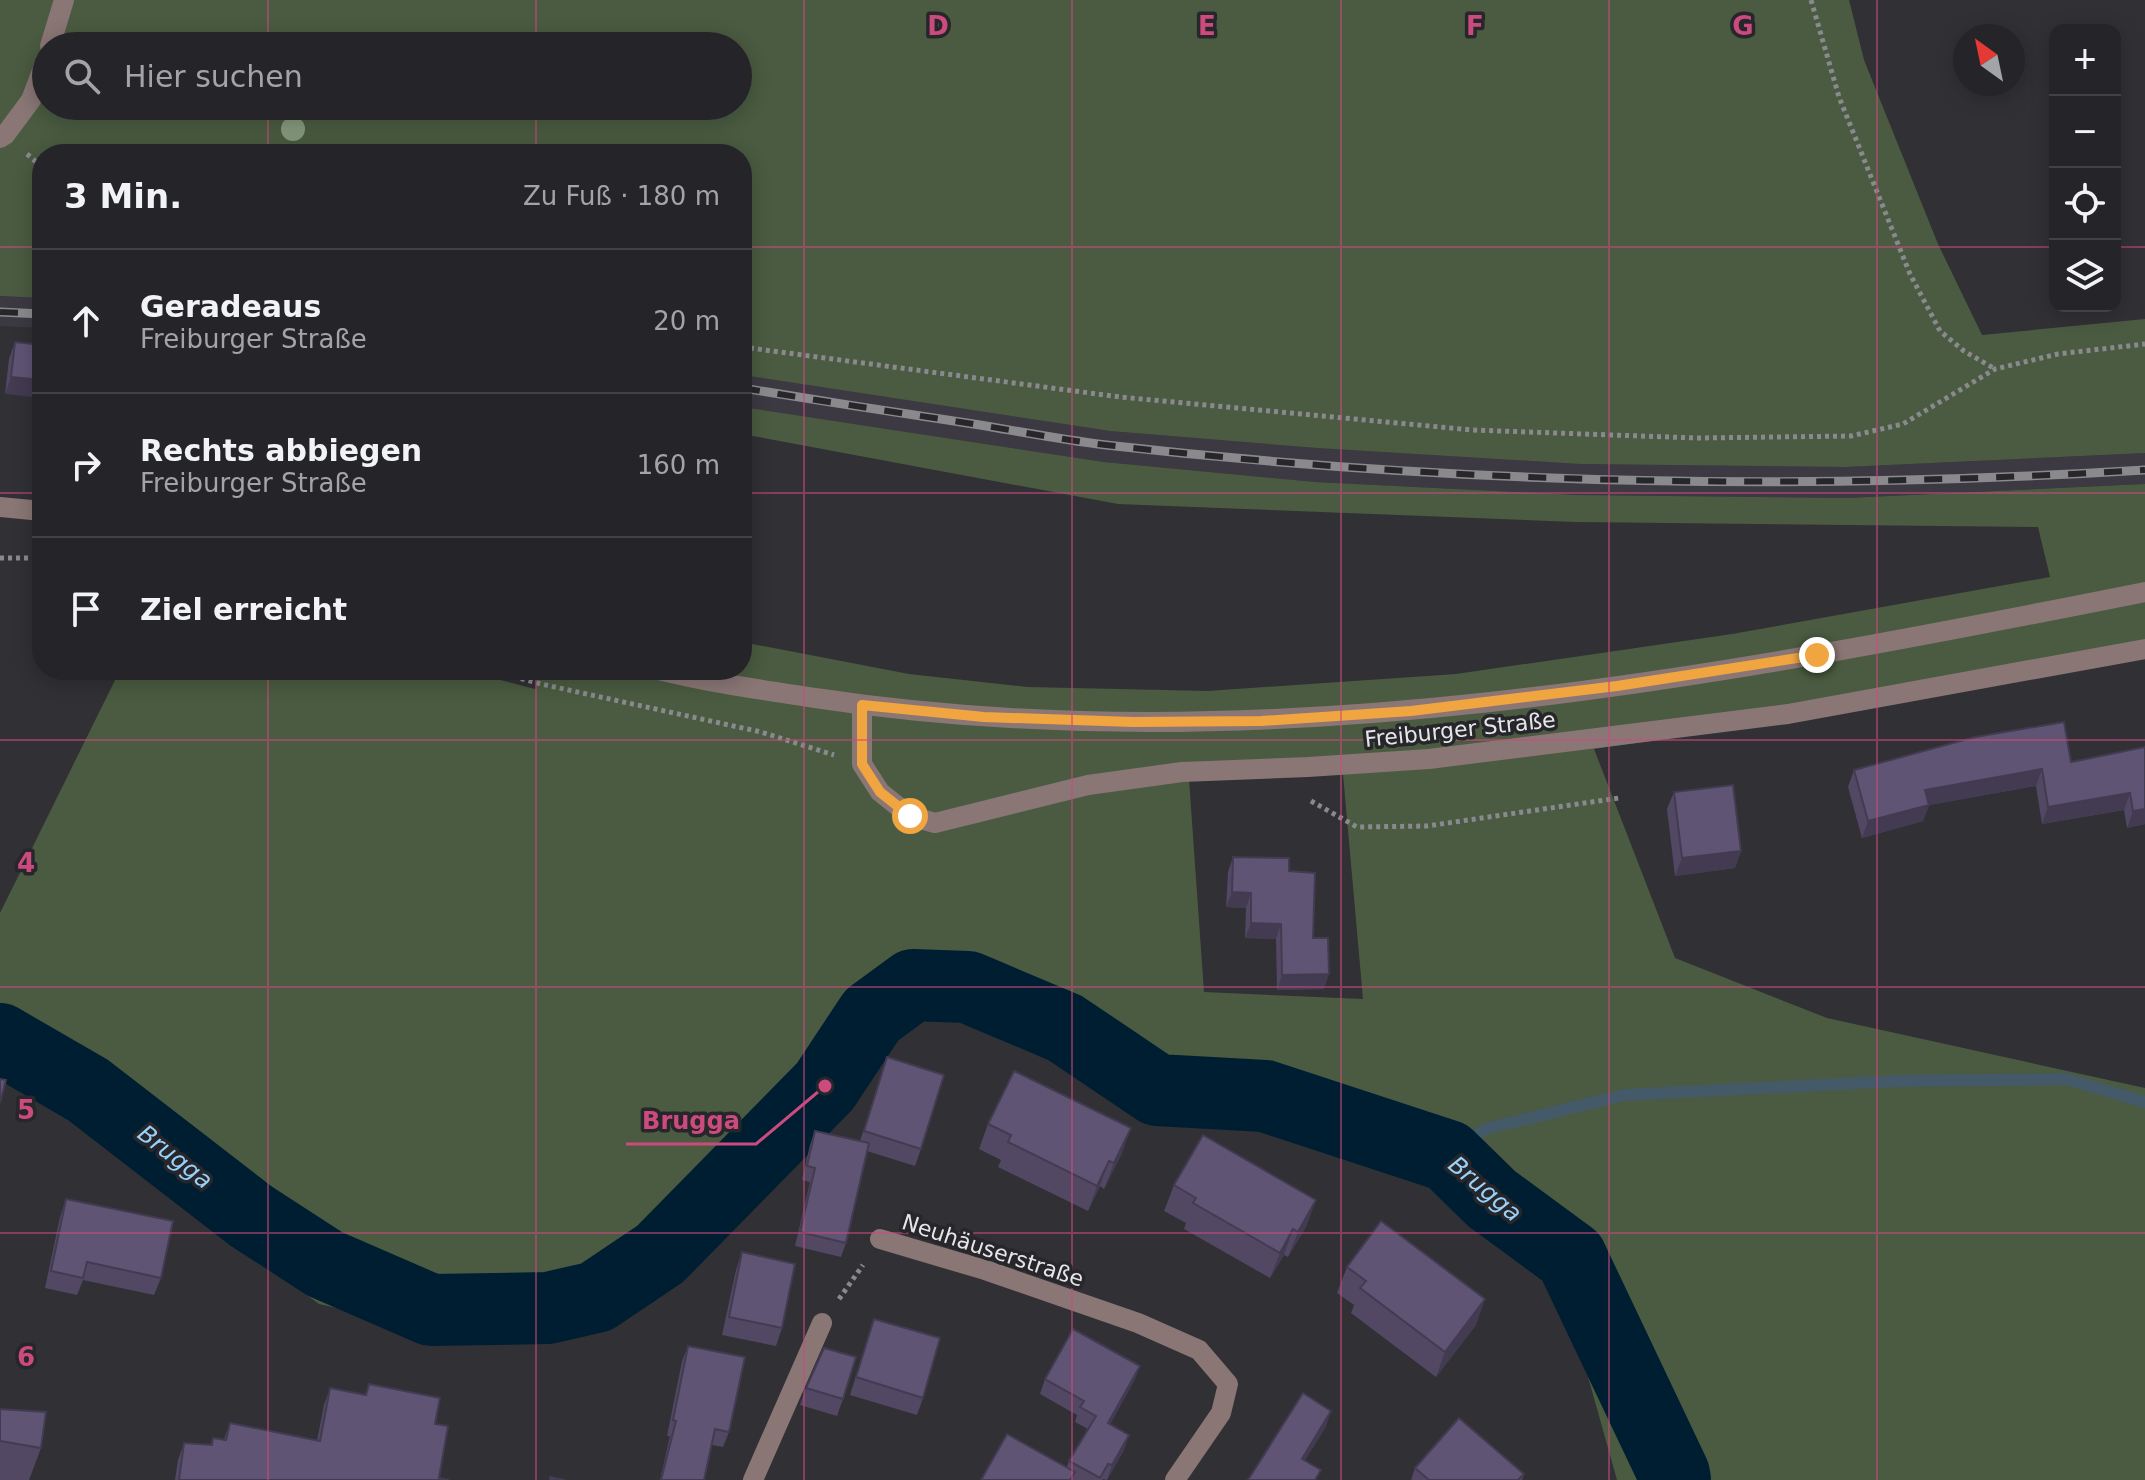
<!DOCTYPE html>
<html lang="de">
<head>
<meta charset="utf-8">
<style>
	body { margin:0; font-family:"DejaVu Sans",sans-serif; background:#313034; color:#f1f3f6 }
	.controls { position:absolute; right:24px; top:24px; display:grid; overflow:hidden; border-radius:16px; box-shadow:0 4px 20px #0003 }
	.controls button { width:72px; height:72px; display:grid; place-items:center; padding:0; border:0; border-bottom:2px solid #424145; background:#252428; color:#f1f3f6; font:40px sans-serif }
	.compass { position:absolute; left:1953px; top:24px; width:72px; height:72px; border-radius:50%; background:#252428; box-shadow:0 4px 20px #0003; rotate:327deg }
	.stop { position:absolute; width:24px; height:24px; margin:-18px; border:6px solid #f1a540; border-radius:50%; background:#fff }
	.stop.end { background:#f1a540; border-color:#fff; box-shadow:0 2px 8px #0008 }
	.list { margin:0; padding:0; list-style:none }
	h2 { display:flex; justify-content:space-between; align-items:center; height:104px; margin:0; padding:0 32px; font-size:34px }
	h2 small { font-size:26px; font-weight:400; color:#a3a4a8 }
	.list li { display:grid; grid-template-columns:52px 1fr auto; gap:24px; align-items:center; box-sizing:border-box; height:144px; padding:0 32px; border-top:2px solid #424145 }
	.list b { display:block; font-size:30px; white-space:nowrap }
	.list p { margin:0; font-size:26px; white-space:nowrap; color:#a3a4a8 }
	.list em { font-size:26px; font-style:normal; color:#a3a4a8 }
	.icon { flex:none; width:44px; height:44px; fill:none; stroke:currentColor; stroke-width:2; stroke-linecap:round; stroke-linejoin:round }
	.map { position:relative; flex:none; width:2145px; height:1480px; overflow:hidden }
	.search { position:absolute; background:#252428; box-shadow:0 4px 20px #0003; left:32px; top:32px; width:720px; height:88px; display:flex; align-items:center; gap:20px; box-sizing:border-box; padding:0 28px; border-radius:44px; color:#a3a4a8; font-size:30px }
	.panel { position:absolute; background:#252428; box-shadow:0 4px 20px #0003; left:32px; top:144px; width:720px; height:536px; border-radius:32px }
	.map>svg:first-child { display:block }
	.built { fill:#3c3943 }
	.green { fill:#4a5b41; fill-rule:evenodd }
	.lines { fill:none; stroke-linecap:round; stroke-linejoin:round }
	.stream { stroke:#455a68; stroke-width:12 }
	.river { stroke:#001e31; stroke-width:72 }
	.path { stroke:#8a898d; stroke-width:5; stroke-dasharray:4 4; stroke-linecap:butt }
	.minor { stroke:#897675; stroke-width:20 }
	.rail-casing { stroke:#8a898d; stroke-width:9 }
	.rail { stroke:#27262a; stroke-width:6; stroke-dasharray:18; stroke-linecap:butt }
	.tree { fill:#85987c }
	.wall { fill:#524864 }
	.shaded-wall { fill:#423b51 }
	.building { fill:#5f5474; stroke:#423b51; stroke-width:2 }
	.route { stroke:#f1a540; stroke-width:10 }
	.grid { fill:none; stroke:#cb4b7e; stroke-width:2; stroke-opacity:0.55 }
	.labels { text-anchor:middle; stroke-width:7; stroke-linejoin:round; paint-order:stroke }
	.street-label { font-size:22px; fill:#e6e5e8; stroke:#27262a }
	.water-label { font-size:24px; font-style:italic; fill:#98d1fa; stroke:#27262a }
	.grid-label { font-size:26px; text-anchor:middle; font-weight:bold; fill:#cb4b7e; stroke:#27262a; stroke-width:7; stroke-linejoin:round; paint-order:stroke }
	.leader { fill:none; stroke:#cb4b7e; stroke-width:3 }
	.callout-dot { fill:#cb4b7e; stroke:#27262a; stroke-width:3 }
	.callout-label { font-size:24px; text-anchor:middle; font-weight:bold; fill:#cb4b7e; stroke:#27262a; stroke-width:7; stroke-linejoin:round; paint-order:stroke }
</style>
</head>
<body>
<div class="map">
<svg width="2145" height="1480" viewBox="0 0 2145 1480">
	<rect width="100%" height="100%" fill="#313035"/>
	<!-- built -->
	<g class="built">
		<polygon points="0,296 42,298 42,328 0,326"/>
		<polygon points="742,375 1110,431 1317,448 1580,464 1845,467 2145,453 2145,484 1847,498 1577,495 1315,482 1104,462 742,407"/>
	</g>
	<!-- green -->
	<g class="green">
		<path d="M0 0H1849L1864 60 1938 244 1982 335 2145 319V453L1845 467 1580 464 1317 448 1110 431 742 375V154H42V298L0 296ZM46 46H738V106H46Z"/>
		<path d="M742 407 1104 462 1315 482 1577 495 1847 498 2145 484V657L1791 721 1594 749 1675 958 1827 1018 2145 1088V1480H1617L1567 1302 1491 1221 1418 1175 1280 1130 1130 1101 946 996 885 1019 833 1088 683 1256 577 1324 450 1333 319 1304 36 1092 0 1072V913L120 670H462L535 689 540 670H742V642L909 674 1028 687 1208 691 1456 674 1732 634 2050 577 2038 527 1576 522 1118 504 742 434ZM1343 774 1363 999 1204 992 1189 779Z"/>
	</g>
	<g class="lines">
		<!-- stream -->
		<polyline class="stream" points="1448,1156 1485,1129 1624,1095 1898,1081 2066,1079 2145,1102"/>
		<!-- river -->
		<polyline class="river" points="0,1039 88,1090 251,1216 325,1264 431,1310 548,1308 596,1297 660,1254 825,1086 872,1015 913,985 968,987 1065,1028 1157,1090 1265,1096 1448,1156 1492,1199 1571,1257 1674,1474 1675,1480"/>
		<!-- path -->
		<g class="path">
			<polyline points="1811,0 1839,97 1910,274 1940,331 1964,351 1995,369"/>
			<polyline points="27,154 42,167"/>
			<polyline points="742,347 1120,397 1472,430 1697,438 1851,436 1903,424 1995,369 2058,354 2145,344"/>
			<polyline points="0,558 42,558"/>
			<polyline points="490,670 541,684 761,732 834,755"/>
			<polyline points="1311,801 1357,827 1427,826 1619,798"/>
			<polyline points="839,1299 863,1265"/>
		</g>
		<!-- minor -->
		<g class="minor">
			<polyline points="50,46 64,0"/>
			<polyline points="0,138 5,135 31,100 46,60"/>
			<polyline points="0,507 42,511"/>
			<path d="M659 670C711 683 763 690 815 698 1260 765 1709 679 2145 592"/>
			<polyline points="862,705 862,764 880,792 910,816 935,823 1088,785 1182,772 1308,767 1429,759 1788,714 2145,649"/>
			<polyline points="880,1239 985,1270 1138,1323 1199,1350 1228,1384 1221,1413 1175,1480"/>
			<polyline points="753,1480 822,1323"/>
		</g>
		<!-- rail casing -->
		<g class="rail-casing">
			<g id="rail">
				<polyline points="0,312 42,314"/>
				<path d="M742 388C821 401 901 413 980 425 1022 432 1064 440 1106 445 1450 484 1799 491 2145 470"/>
			</g>
		</g>
		<!-- rail -->
		<use href="#rail" class="rail"/>
	</g>
	<!-- trees -->
	<circle class="tree" cx="293" cy="129" r="12"/>
	<!-- wall -->
	<g class="wall">
		<polygon points="15,342 42,345 5,394 9,359"/>
		<polygon points="2145,747 2145,824 2127,828 2124,810 2042,824 2036,786 1929,805 1923,821 1862,838 1848,787 1854,770 2071,762"/>
		<polygon points="1674,792 1741,851 1735,868 1675,876 1667,809"/>
		<polygon points="1233,857 1289,871 1313,938 1324,989 1277,990 1276,939 1245,938 1246,908 1226,907 1228,872"/>
		<polygon points="887,1057 921,1149 915,1166 867,1151 846,1243 841,1257 795,1246 810,1182 802,1180 810,1145 815,1131 860,1141"/>
		<polygon points="988,1124 1122,1153 1104,1189 1100,1186 1088,1211 998,1167 1001,1160 979,1149"/>
		<polygon points="1174,1185 1307,1225 1288,1257 1284,1255 1270,1278 1184,1229 1186,1223 1164,1211"/>
		<polygon points="66,1199 161,1278 154,1295 83,1280 77,1295 45,1288 60,1217"/>
		<polygon points="742,1252 782,1328 776,1346 722,1335 736,1270"/>
		<polygon points="1347,1267 1476,1325 1436,1377 1351,1313 1354,1305 1337,1293"/>
		<polygon points="874,1319 923,1398 917,1415 850,1395"/>
		<polygon points="688,1346 729,1432 723,1447 712,1445 704,1480 660,1480 670,1436 667,1436 682,1361"/>
		<polygon points="1140,1366 1134,1381 1110,1424 1124,1450 1107,1480 1103,1479 1102,1480 981,1480 1067,1467 1069,1461 1088,1429 1075,1422 1077,1415 1040,1394 1045,1379"/>
		<polygon points="369,1384 435,1424 439,1478 449,1480 175,1480 178,1460 184,1443 210,1445 213,1438 224,1439 230,1423 317,1441 324,1405 330,1388 365,1395"/>
		<polygon points="806,1388 843,1399 837,1416 800,1405"/>
		<polygon points="0,1409 41,1448 29,1480 0,1480"/>
		<polygon points="1415,1468 1524,1474 1522,1480 1411,1480"/>
	</g>
	<!-- shaded-wall -->
	<g class="shaded-wall">
		<polygon points="11,377 42,380 42,398 5,394"/>
		<polygon points="2042,769 2036,786 1929,805 1923,821 1862,838 1868,821 1925,790"/>
		<polygon points="2130,793 2124,810 2042,824 2048,807"/>
		<polygon points="2145,809 2145,824 2127,828 2133,811"/>
		<polygon points="1741,851 1735,868 1675,876 1682,858"/>
		<polygon points="1232,892 1251,893 1246,908 1226,907"/>
		<polygon points="1251,923 1281,924 1276,939 1245,938"/>
		<polygon points="1329,974 1324,989 1277,990 1282,975"/>
		<polygon points="1131,1128 1122,1153 1104,1189 1114,1163"/>
		<polygon points="1109,1161 1100,1186 1088,1211 1097,1186"/>
		<polygon points="1316,1200 1307,1225 1288,1257 1298,1232"/>
		<polygon points="1293,1229 1284,1255 1270,1278 1280,1253"/>
		<polygon points="1485,1299 1476,1325 1436,1377 1445,1352"/>
		<polygon points="1140,1366 1134,1381 1103,1438 1108,1423"/>
		<polygon points="1331,1411 1326,1427 1296,1475 1302,1459"/>
		<polygon points="1129,1435 1124,1450 1107,1480 1112,1465"/>
	</g>
	<!-- building -->
	<g class="building">
		<polygon points="15,342 42,345 42,380 11,377"/>
		<polygon points="2064,722 2071,762 2145,747 2145,809 2133,811 2130,793 2048,807 2042,769 1925,790 1929,805 1868,821 1854,770 1975,737"/>
		<polygon points="1733,785 1741,851 1682,858 1674,792"/>
		<polygon points="1233,857 1289,858 1289,871 1315,873 1313,938 1328,938 1329,974 1282,975 1281,924 1251,923 1251,893 1232,892"/>
		<polygon points="887,1057 944,1075 921,1149 864,1131"/>
		<polygon points="1014,1071 1131,1128 1114,1163 1109,1161 1097,1186 1008,1142 1011,1135 988,1124"/>
		<polygon points="0,1079 6,1080 0,1103"/>
		<polygon points="815,1131 869,1143 846,1243 800,1232 815,1168 807,1166"/>
		<polygon points="1203,1135 1316,1200 1298,1232 1293,1229 1280,1253 1193,1203 1196,1198 1174,1185"/>
		<polygon points="66,1199 173,1221 161,1278 87,1262 83,1278 51,1271"/>
		<polygon points="1381,1221 1485,1299 1445,1352 1360,1288 1366,1281 1347,1267"/>
		<polygon points="742,1252 795,1264 782,1328 729,1317"/>
		<polygon points="874,1319 940,1338 923,1398 856,1377"/>
		<polygon points="1073,1329 1140,1366 1108,1423 1129,1435 1112,1465 1108,1464 1100,1478 1069,1461 1096,1416 1080,1407 1084,1401 1045,1379"/>
		<polygon points="688,1346 745,1357 729,1432 715,1429 704,1480 661,1480 676,1421 673,1420"/>
		<polygon points="824,1348 856,1357 843,1399 806,1388"/>
		<polygon points="369,1384 440,1398 435,1424 448,1426 439,1478 449,1480 179,1480 184,1443 212,1445 213,1438 226,1440 230,1423 320,1441 330,1388 366,1395"/>
		<polygon points="1303,1393 1331,1411 1302,1459 1321,1470 1315,1480 1248,1480"/>
		<polygon points="0,1409 46,1412 41,1448 0,1441"/>
		<polygon points="1459,1418 1524,1474 1518,1480 1429,1480 1415,1468"/>
		<polygon points="1007,1434 1075,1472 1070,1480 981,1480"/>
		<polygon points="550,1477 565,1480 550,1480"/>
	</g>
	<g class="lines">
		<!-- route -->
		<polyline class="route" points="910,816 880,792 862,764 862,705 984,717 1133,722 1261,721 1411,711 1617,686 1817,655"/>
	</g>
	<!-- grid -->
	<path class="grid" d="M268 0V46M536 0V46M804 0V1480M1072 0V1480M1341 0V1480M1609 0V1480M1877 0V1480M268 106V154M536 106V154M0 247H42M742 247H2055M2115 247H2145M0 493H42M742 493H2145M268 670V1480M536 670V1480M0 740H2145M0 987H2145M0 1233H2145"/>
	<g class="labels">
		<!-- street labels -->
		<g class="street-label">
			<text transform="translate(1460 729) rotate(-6)" y="8">Freiburger Straße</text>
			<text transform="translate(993 1250) rotate(18)" y="8">Neuhäuserstraße</text>
		</g>
		<!-- water labels -->
		<g class="water-label">
			<text transform="translate(175 1157) rotate(38)" y="8">Brugga</text>
			<text transform="translate(1485 1189) rotate(40)" y="8">Brugga</text>
		</g>
	</g>
	<g class="grid-label">
		<text x="938" y="35">D</text>
		<text x="1207" y="35">E</text>
		<text x="1475" y="35">F</text>
		<text x="1743" y="35">G</text>
		<text x="26" y="872">4</text>
		<text x="26" y="1119">5</text>
		<text x="26" y="1366">6</text>
	</g>
	<!-- callouts -->
	<path class="leader" d="M825 1086L756 1144H626"/>
	<circle class="callout-dot" cx="825" cy="1086" r="8"/>
	<g class="callout-label">
		<text x="691" y="1129">Brugga</text>
	</g>
</svg>
<div class="controls">
<button>+</button>
<button>−</button>
<button><svg class="icon" aria-label="locate" viewBox="0 0 24 24"><circle cx="12" cy="12" r="6"/><path d="M12 2v4M12 18v4M2 12h4M18 12h4"/></svg></button>
<button><svg class="icon" aria-label="layers" viewBox="0 0 24 24"><path d="M12 4l9 5-9 5-9-5zM3 14l9 5 9-5"/></svg></button>
</div>
<svg class="compass" viewBox="-18 -18 36 36"><path d="M0-13l5 13h-10z" fill="#e53935"/><path d="M0 13l5-13h-10z" fill="#a3a4a8"/></svg>
<div class="stop" style="left:910px;top:816px"></div>
<div class="stop end" style="left:1817px;top:655px"></div>
<div class="search"><svg class="icon" aria-label="search" viewBox="0 0 24 24"><circle cx="10" cy="10" r="6"/><path d="M15 15l6 6"/></svg>Hier suchen</div>
<section class="panel">
<h2>3 Min.<small>Zu Fuß · 180 m</small></h2>
<ul class="list">
<li><svg class="icon" aria-label="ahead" viewBox="0 0 24 24"><path d="M12 20V5M6 11l6-6 6 6"/></svg><div><b>Geradeaus</b><p>Freiburger Straße</p></div><em>20 m</em></li>
<li><svg class="icon" aria-label="right" viewBox="0 0 24 24"><path d="M7 20v-9h11M14 6l5 5-5 5"/></svg><div><b>Rechts abbiegen</b><p>Freiburger Straße</p></div><em>160 m</em></li>
<li><svg class="icon" aria-label="arrive" viewBox="0 0 24 24"><path d="M6 21V4h12l-3 4 3 4H6"/></svg><div><b>Ziel erreicht</b></div></li>
</ul>
</section>
</div>
</body>
</html>
